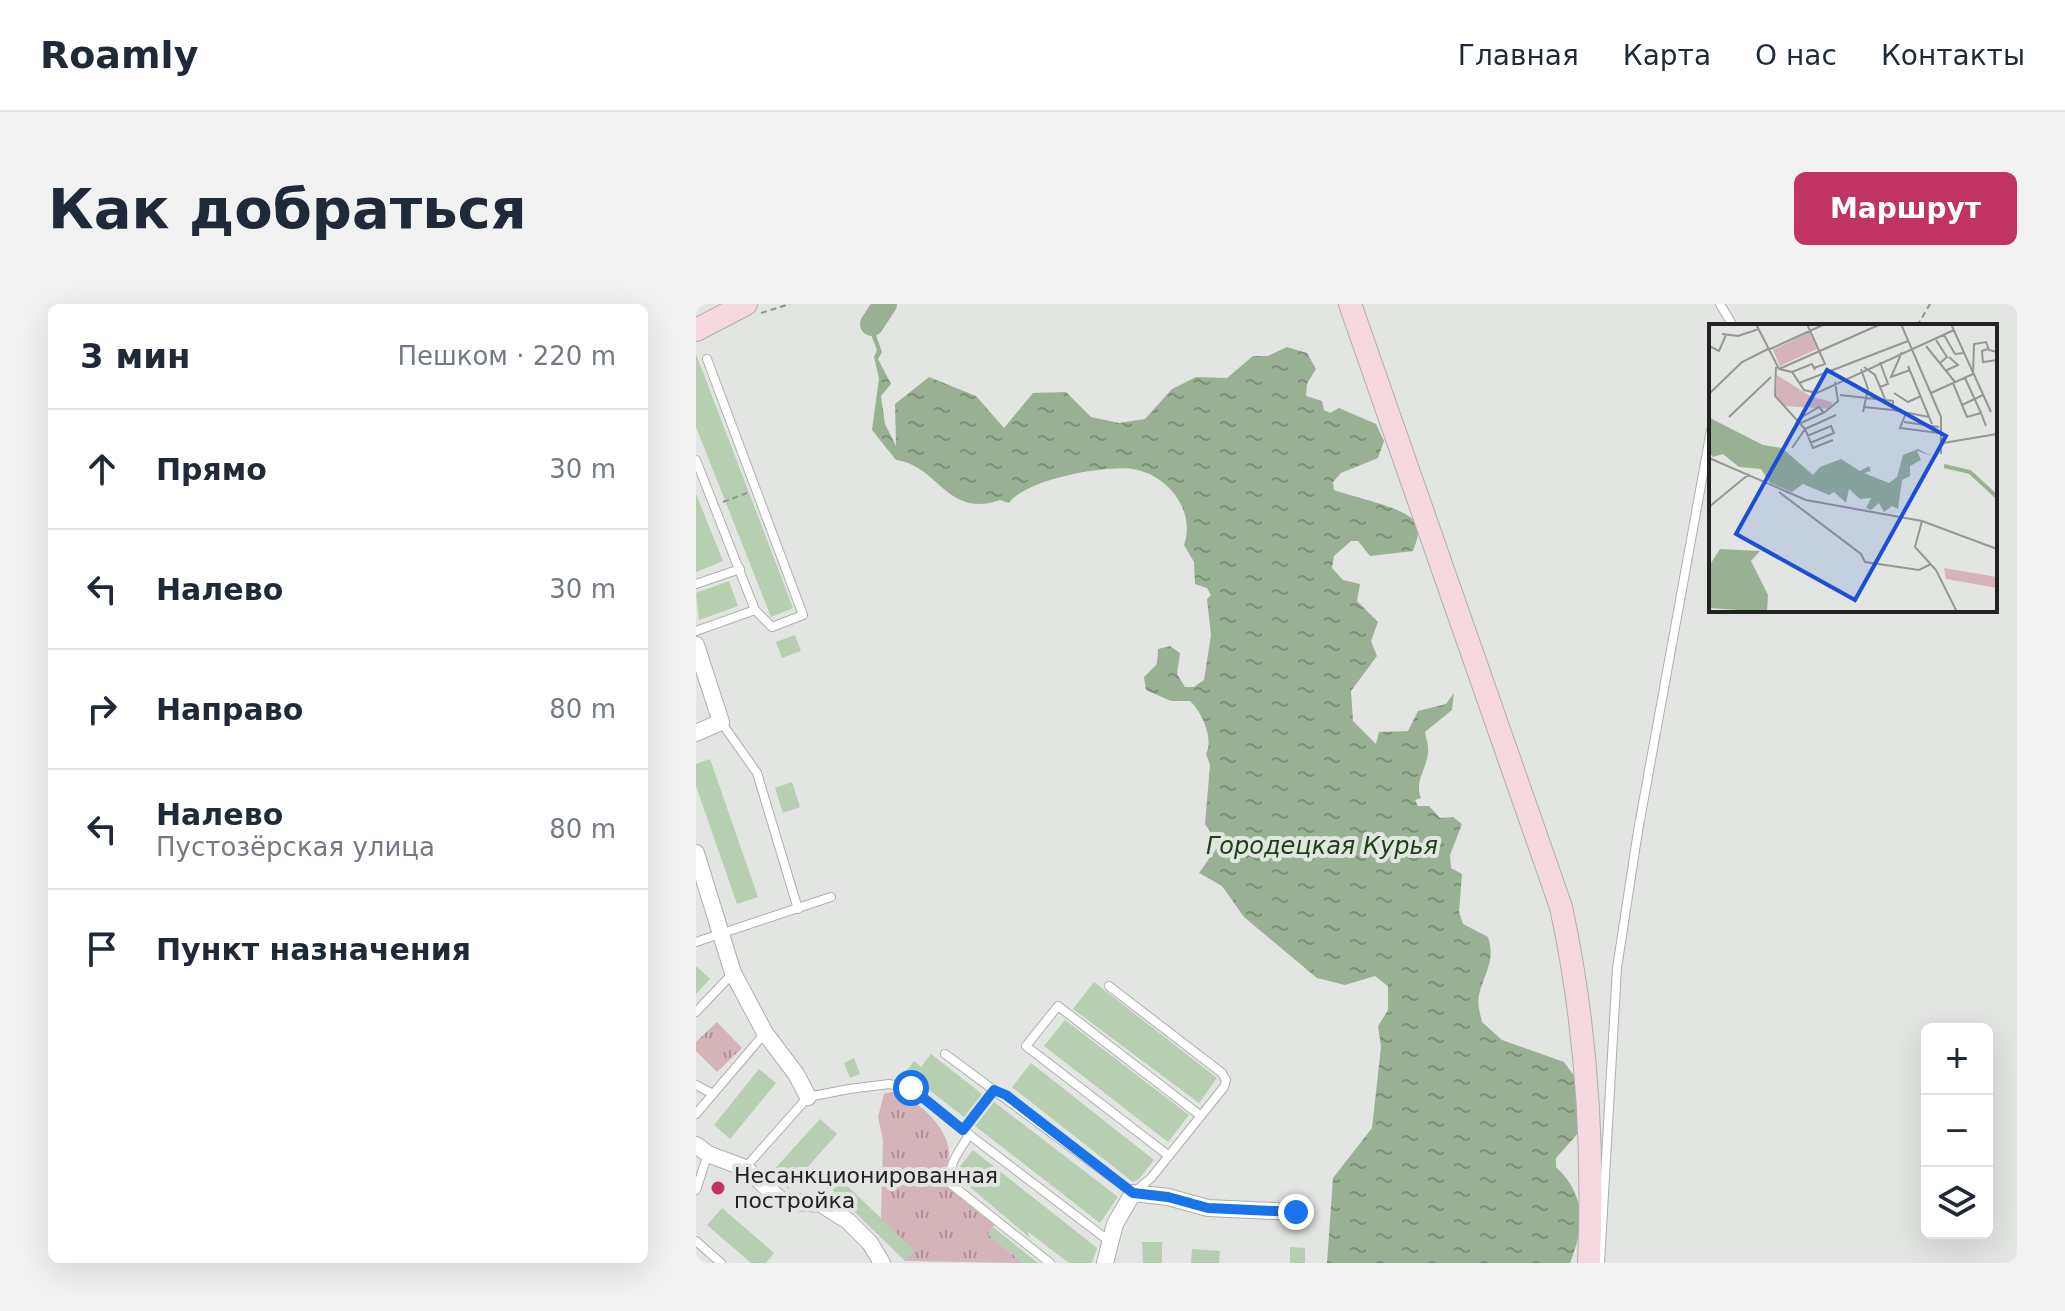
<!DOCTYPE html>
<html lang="ru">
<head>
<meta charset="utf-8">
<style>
	body { margin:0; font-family:"DejaVu Sans",sans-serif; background:#f2f2f3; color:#1f2937 }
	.controls { position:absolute; right:24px; bottom:24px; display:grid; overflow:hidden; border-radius:12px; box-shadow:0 8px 32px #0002 }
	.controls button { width:72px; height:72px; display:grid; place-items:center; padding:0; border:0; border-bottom:2px solid #e0e1e3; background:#fff; color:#1f2937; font:40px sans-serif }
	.stop { position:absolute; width:24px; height:24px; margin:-18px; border:6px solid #1a73e8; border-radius:50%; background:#fff }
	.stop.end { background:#1a73e8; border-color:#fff; box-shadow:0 2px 8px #0008 }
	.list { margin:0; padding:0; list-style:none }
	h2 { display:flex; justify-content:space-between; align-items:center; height:104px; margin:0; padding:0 32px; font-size:34px }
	h2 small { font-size:26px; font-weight:400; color:#747a83 }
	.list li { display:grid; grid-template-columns:52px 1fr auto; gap:24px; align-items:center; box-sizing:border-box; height:120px; padding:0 32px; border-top:2px solid #e0e1e3 }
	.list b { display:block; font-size:30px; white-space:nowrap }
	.list p { margin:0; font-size:26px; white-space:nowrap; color:#747a83 }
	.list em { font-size:26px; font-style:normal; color:#747a83 }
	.icon { flex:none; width:44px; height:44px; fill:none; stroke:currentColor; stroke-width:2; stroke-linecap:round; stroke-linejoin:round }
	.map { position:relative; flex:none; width:1321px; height:959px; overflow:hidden; border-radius:12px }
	header { display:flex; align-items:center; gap:48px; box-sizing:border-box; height:112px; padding:0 40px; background:#fff; border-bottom:2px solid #e0e1e3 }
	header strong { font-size:38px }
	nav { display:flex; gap:44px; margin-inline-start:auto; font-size:28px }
	.intro { display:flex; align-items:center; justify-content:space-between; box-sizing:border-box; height:192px; padding:0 48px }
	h1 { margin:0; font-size:56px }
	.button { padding:20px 36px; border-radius:12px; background:#c03363; color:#fff; font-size:28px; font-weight:700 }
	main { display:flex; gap:48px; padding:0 48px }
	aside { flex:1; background:#fff; border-radius:12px; box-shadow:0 8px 32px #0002 }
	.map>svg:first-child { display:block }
	.grass { fill:url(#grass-tufts) }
	.water { fill:url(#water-ripples) }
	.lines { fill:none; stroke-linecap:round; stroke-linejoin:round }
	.river { stroke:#99b193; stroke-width:24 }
	.building { fill:#b6cfb0 }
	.lane-casing { stroke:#adafac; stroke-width:10 }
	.street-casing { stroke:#adafac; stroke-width:18 }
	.secondary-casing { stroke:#adafac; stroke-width:24 }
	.path { stroke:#919391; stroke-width:2; stroke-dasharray:6 4; stroke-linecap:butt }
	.lane { stroke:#fff; stroke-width:8 }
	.street { stroke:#fff; stroke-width:16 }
	.secondary { stroke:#f6d9e0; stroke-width:22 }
	.route { stroke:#1a73e8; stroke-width:10 }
	.poi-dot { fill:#c03363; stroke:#e2e5e2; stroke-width:3 }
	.labels { text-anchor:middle; stroke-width:8; stroke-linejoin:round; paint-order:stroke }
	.poi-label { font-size:22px; fill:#212221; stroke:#e2e5e2; text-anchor:start }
	.water-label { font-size:24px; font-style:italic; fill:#1d3f14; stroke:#e2e5e2 }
	.inset-river { fill:none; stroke:#99b193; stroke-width:4 }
	.inset-road { fill:none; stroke:#959795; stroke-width:2 }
	.view { fill:#1d4ed8; fill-opacity:0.15; stroke:#1d4ed8; stroke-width:4 }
	.inset-edge { fill:none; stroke:#212221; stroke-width:4 }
</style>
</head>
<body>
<header>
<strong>Roamly</strong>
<nav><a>Главная</a><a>Карта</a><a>О нас</a><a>Контакты</a></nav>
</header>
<div class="intro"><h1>Как добраться</h1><a class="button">Маршрут</a></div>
<main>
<aside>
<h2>3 мин<small>Пешком · 220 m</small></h2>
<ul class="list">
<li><svg class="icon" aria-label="ahead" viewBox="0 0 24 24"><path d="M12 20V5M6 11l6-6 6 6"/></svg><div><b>Прямо</b></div><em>30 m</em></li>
<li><svg class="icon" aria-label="left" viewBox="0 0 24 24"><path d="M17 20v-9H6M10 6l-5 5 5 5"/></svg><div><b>Налево</b></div><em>30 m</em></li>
<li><svg class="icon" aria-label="right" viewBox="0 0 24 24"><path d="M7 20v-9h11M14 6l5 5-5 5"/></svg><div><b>Направо</b></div><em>80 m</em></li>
<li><svg class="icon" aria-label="left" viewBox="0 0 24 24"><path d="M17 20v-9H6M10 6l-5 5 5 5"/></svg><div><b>Налево</b><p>Пустозёрская улица</p></div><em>80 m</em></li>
<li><svg class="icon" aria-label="arrive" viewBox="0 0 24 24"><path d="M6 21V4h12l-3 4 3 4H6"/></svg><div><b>Пункт назначения</b></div></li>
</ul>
</aside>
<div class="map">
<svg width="1321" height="959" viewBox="0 0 1321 959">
	<defs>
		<pattern id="grass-tufts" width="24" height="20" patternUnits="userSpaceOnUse" patternTransform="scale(2)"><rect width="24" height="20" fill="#d4b3b9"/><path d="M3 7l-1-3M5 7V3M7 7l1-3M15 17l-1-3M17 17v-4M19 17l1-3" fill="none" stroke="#ac9196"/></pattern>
		<pattern id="water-ripples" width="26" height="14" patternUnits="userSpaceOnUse" patternTransform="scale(2)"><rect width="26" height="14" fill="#99b193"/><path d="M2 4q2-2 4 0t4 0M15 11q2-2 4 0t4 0" fill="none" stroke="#7c9078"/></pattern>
	</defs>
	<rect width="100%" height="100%" fill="#e2e5e2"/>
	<!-- grass -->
	<g class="grass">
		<polygon points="21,718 46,744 21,768 0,747 0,738"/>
		<path d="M195 788C218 790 252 824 253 847 254 859 248 867 245 877L299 920 292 930 327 959 209 957 185 915 187 836 182 813 188 790Z"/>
	</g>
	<!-- water -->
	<path class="water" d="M176 20 186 48 182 55 195 80 185 92 189 120 200 142 199 100 233 73 280 92 308 124 337 89 370 88 395 113 423 119 449 115 476 85 500 73 531 74 557 52H572L591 43 611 49 620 65 611 80 610 92 626 97 628 106 634 109 643 104 680 120 688 137 682 154 645 169 637 178 638 186C656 193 715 204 721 221 724 229 720 239 717 247L674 252 662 237H655L638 252 636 264 647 276 664 280 661 297 682 318 675 337 681 352 655 387 657 417 680 440 683 428 712 427 722 407 750 400 758 389 756 406 729 428C730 434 733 442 732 448 731 465 718 477 725 494L719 496 722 502H733L744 514 757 513 766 520 754 551 755 564 766 570 763 608 767 620 792 633C800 657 788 669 783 691 781 699 784 710 786 718L806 736 868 758 881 776 884 827 860 854V863C890 891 889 922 874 959H631L637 874 676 824 685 743 682 722 692 706V682L679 672 649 681 621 674 548 613 526 582 503 569 523 541 509 520 514 461 510 450C518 435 506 408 494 397H475L450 386 448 373 461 360 462 345 474 342 484 349 481 370 489 383H498L508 376 515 331 511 295 515 291 511 284 499 280 498 258 488 241C500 207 472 170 436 165 408 161 329 176 313 199L304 196C251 215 242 161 200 156L176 126 183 74 178 53 181 46 174 28Z"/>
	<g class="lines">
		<!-- river -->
		<polyline class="river" points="176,20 189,0"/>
	</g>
	<!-- building -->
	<g class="building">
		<polygon points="0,50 97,304 75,313 0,123"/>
		<polygon points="0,190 27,257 0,268"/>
		<polygon points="33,277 42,302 3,316 0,289"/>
		<polygon points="99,331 105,347 86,354 80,338"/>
		<polygon points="14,455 62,593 41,600 0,482 0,460"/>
		<polygon points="96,478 104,503 87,509 79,484"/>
		<polygon points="0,662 14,675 0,690"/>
		<polygon points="398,678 521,774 503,799 377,705"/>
		<polygon points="369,716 493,811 472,838 348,742"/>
		<polygon points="235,750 286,790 268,813 210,768 218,757 225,763"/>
		<polygon points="158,754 164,770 154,774 148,759"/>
		<polygon points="335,759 458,856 444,874 437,878 316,783"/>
		<polygon points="63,765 80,779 34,835 18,821"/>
		<polygon points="298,798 422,893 404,919 279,822"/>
		<polygon points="124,815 141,830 92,885 75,869"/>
		<polygon points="277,846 401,944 396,959 373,959 331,927 334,934 261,872 262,865"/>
		<polygon points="140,871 219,947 209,957 131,881"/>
		<polygon points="26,904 78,949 70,959 55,959 11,921"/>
		<polygon points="297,923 342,959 327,959 292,930"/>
		<polygon points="446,938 466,938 466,959 447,959"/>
		<polygon points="594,943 609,944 609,959 594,959"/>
		<polygon points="496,945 524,947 523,959 495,959"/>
	</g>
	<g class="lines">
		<!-- lane casing -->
		<g class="lane-casing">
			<g id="lane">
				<polyline points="1024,0 1037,22"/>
				<polyline points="0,156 59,306"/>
				<polyline points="0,280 44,265"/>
				<polyline points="0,327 59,306 76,323 107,311 11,55"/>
				<polyline points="25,418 61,469 102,605"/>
				<polyline points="0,638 135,593"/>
				<polyline points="0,708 37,669"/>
				<polyline points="249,750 437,889 455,874 528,783 530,776 526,769 413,682"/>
				<polyline points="0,781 17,790"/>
				<polyline points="298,786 267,826 413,937"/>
				<polyline points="0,810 69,729"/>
				<path d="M273 831C264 847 249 862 256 881L354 959"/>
				<polyline points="473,852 330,742 362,702 505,812"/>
				<polyline points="49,864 112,793 153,785 193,780 215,784 267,826"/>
				<polyline points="0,886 12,850"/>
				<polyline points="0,937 25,959"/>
				<polyline points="904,959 921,664 942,527 1015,126"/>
			</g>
		</g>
		<!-- street casing -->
		<g class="street-casing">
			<g id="street">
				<polyline points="0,341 25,418 0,429"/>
				<polyline points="0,549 37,669 69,729 100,770 112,793"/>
				<polyline points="0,841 12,850 49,864 86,897 125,900 152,917 174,939 186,959"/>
				<polyline points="409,959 419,920 437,889 472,893 512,904 600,908"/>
			</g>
		</g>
		<!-- secondary casing -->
		<g class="secondary-casing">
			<g id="secondary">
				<path d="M654 0 865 603C890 719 898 841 893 959"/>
				<polyline points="0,26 50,0"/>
			</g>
		</g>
		<!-- path -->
		<g class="path">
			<polyline points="65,9 94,0"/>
			<polyline points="1221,22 1234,0"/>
			<polyline points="27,198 51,189"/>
		</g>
		<!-- lane -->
		<use href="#lane" class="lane"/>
		<!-- street -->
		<use href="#street" class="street"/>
		<!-- secondary -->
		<use href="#secondary" class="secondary"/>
	</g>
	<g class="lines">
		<!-- route -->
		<polyline class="route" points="215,784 267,826 298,786 310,791 437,889 472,893 512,904 600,908"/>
	</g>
	<!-- markers -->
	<circle class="poi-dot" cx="22" cy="884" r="8"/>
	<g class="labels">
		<!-- poi labels -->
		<g class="poi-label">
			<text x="38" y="879">Несанкционированная<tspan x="38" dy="25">постройка</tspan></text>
		</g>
		<!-- water labels -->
		<g class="water-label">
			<text x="626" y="550">Городецкая Курья</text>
		</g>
	</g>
	<!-- overview -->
	<g transform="translate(1013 20)">
		<rect width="288" height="288" fill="#e2e5e2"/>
		<path d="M100 8 108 25 71 42 64 26ZM68 51 101 72 123 78 122 85 76 82 67 72Z" fill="#d4b3b9"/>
		<path d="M235 244 288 253V264L237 255Z" fill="#d4b3b9"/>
		<path d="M1 83V94L54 121 73 124 104 151 111 143 132 135 151 147 160 142 162 147 155 149 180 159 188 153 194 131 209 125 223 132 208 127 212 136 201 142V152L193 156 189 185 183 182 175 188 170 179 162 186 157 184 162 174 151 175 140 165 137 179 125 168 120 171 94 160 83 168 61 159 52 145 30 143 14 130 4 133 0 128ZM11 225 51 227 42 237 59 271 58 288 0 284V242Z" fill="#99b193"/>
		<path class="inset-river" d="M235 142 261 148 288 173"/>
		<path class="inset-road" d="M47 0 70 45M98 0 116 40 105 44M192 0 232 93V130M242 0 282 88M13 10 29 12 50 5M235 11 246 30 255 29M227 16 238 33 231 39M0 22 10 27 17 11M217 22 246 58M279 25 273 27 274 38 288 36M59 26 116 0M193 28 182 53 201 46M199 42 223 100M67 43 66 72 96 105 83 124M155 43 166 51 176 75M70 45 83 48 95 66 108 69 245 6M70 45 172 0M152 45 159 65 154 88M236 47 249 41 240 33M83 48 103 40 106 46M264 50 265 20 277 18 280 26 288 28M256 54 272 89M90 59 199 17M244 59 253 81 274 71M171 63 179 60 171 38M1 69 33 38 59 25M185 69 199 78 212 72M222 69 264 50M131 71 184 77V86L220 93M253 81 258 93 272 89 277 102M155 83 184 86M116 88 129 77 126 58M197 89 191 104 230 109M20 93 62 53M88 96 110 83 115 89M195 98 230 103M92 99 116 88M98 112 122 102 125 109 101 119M124 116 104 124 96 105 127 91M234 119 288 110M0 134 97 176 213 197 288 225M70 168 152 230 156 238 210 246 222 240M0 183 40 150M213 197 206 223 227 246 248 288"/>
		<path class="view" d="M118 46 237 112 146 276 27 210Z"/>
		<rect width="288" height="288" class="inset-edge"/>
	</g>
</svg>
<div class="controls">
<button>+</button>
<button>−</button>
<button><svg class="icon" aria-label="layers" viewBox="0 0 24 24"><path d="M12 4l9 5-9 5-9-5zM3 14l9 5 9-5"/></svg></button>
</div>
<div class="stop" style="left:215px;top:784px"></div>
<div class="stop end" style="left:600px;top:908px"></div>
</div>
</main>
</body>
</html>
